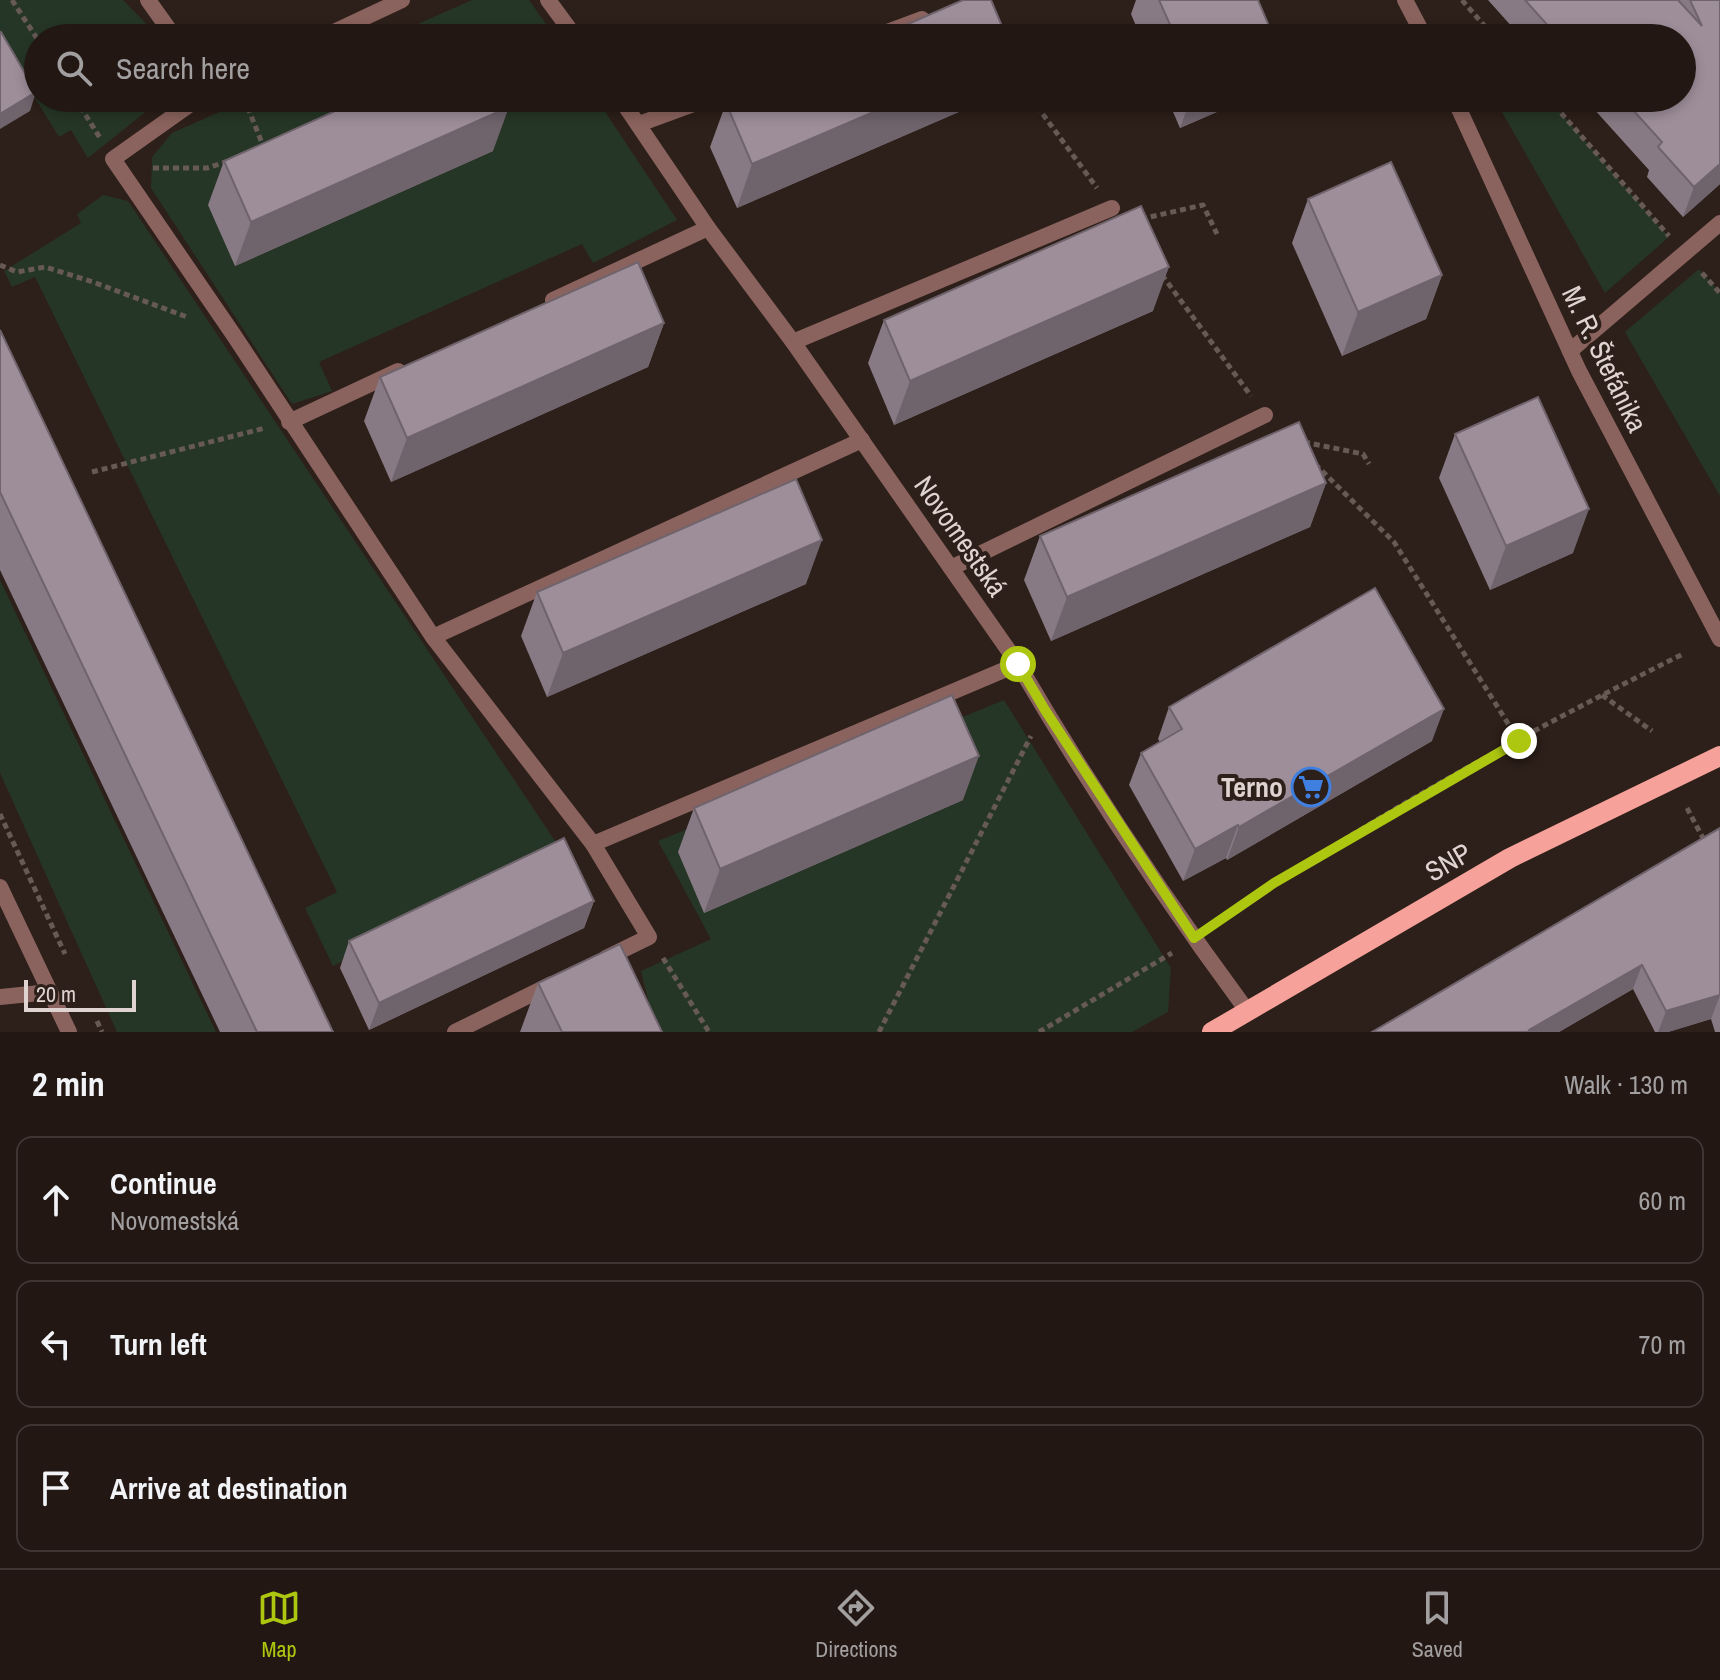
<!DOCTYPE html>
<html lang="en">
<head>
<meta charset="utf-8">
<style>
	body { margin:0; font-family:"Archivo Narrow",sans-serif; background:#2a201c; color:#f1f3f6 }
	.scale { position:absolute; left:24px; bottom:20px; width:112px; box-sizing:border-box; padding-left:8px; border:4px solid #dfd4d1; border-top:0; font-size:22px; line-height:28px; white-space:nowrap; color:#dfd4d1; -webkit-text-stroke:6px #2d1f19; paint-order:stroke }
	.stop { position:absolute; width:24px; height:24px; margin:-18px; border:6px solid #adc610; border-radius:50%; background:#fff }
	.stop.end { background:#adc610; border-color:#fff; box-shadow:0 2px 8px #0008 }
	.list { margin:0; padding:0; list-style:none }
	h2 { display:flex; justify-content:space-between; align-items:center; height:104px; margin:0; padding:0 32px; font-size:34px }
	h2 small { font-size:26px; font-weight:400; color:#a29fa0 }
	.list li { display:grid; grid-template-columns:52px 1fr auto; gap:24px; align-items:center; box-sizing:border-box; height:128px; margin:0 16px 16px; padding:0 16px; border:2px solid #3f3633; border-radius:16px }
	.list b { display:block; font-size:30px; white-space:nowrap }
	.list p { margin:0; font-size:26px; white-space:nowrap; color:#a29fa0 }
	.list em { font-size:26px; font-style:normal; color:#a29fa0 }
	.icon { flex:none; width:44px; height:44px; fill:none; stroke:currentColor; stroke-width:2; stroke-linecap:round; stroke-linejoin:round }
	.map { position:relative; flex:none; width:1720px; height:1032px; overflow:hidden }
	.search { position:absolute; background:#221713; box-shadow:0 4px 12px #0003; left:24px; right:24px; top:24px; height:88px; display:flex; align-items:center; gap:20px; box-sizing:border-box; padding:0 28px; border-radius:44px; color:#a29fa0; font-size:30px }
	.sheet { height:536px; background:#221713 }
	nav { display:flex; justify-content:space-around; align-items:center; box-sizing:border-box; height:112px; border-top:2px solid #3f3633; background:#221713; font-size:22px; color:#a29fa0 }
	nav a { display:grid; justify-items:center; gap:4px }
	nav .on { color:#adc610 }
	.map>svg:first-child { display:block }
	.green { fill:#263626 }
	.lines { fill:none; stroke-linecap:round; stroke-linejoin:round }
	.path { stroke:#675a55; stroke-width:5; stroke-dasharray:6 4; stroke-linecap:butt }
	.service { stroke:#8b635e; stroke-width:16 }
	.minor { stroke:#8b635e; stroke-width:16 }
	.tertiary { stroke:#8b635e; stroke-width:16 }
	.primary { stroke:#f6a29a; stroke-width:20 }
	.wall { fill:#887a84 }
	.shaded-wall { fill:#6f636c }
	.building { fill:#9e8e9a; stroke:#6f636c; stroke-width:2 }
	.route { stroke:#adc610; stroke-width:10 }
	.labels { text-anchor:middle; stroke-width:8; stroke-linejoin:round; paint-order:stroke }
	.street-label { font-size:28px; fill:#dfd4d1; stroke:#2d1f19 }
	.poi-label { font-size:28px; font-weight:bold; fill:#dfd4d1; stroke:#2d1f19; text-anchor:end }
</style>
</head>
<body>
<div class="map">
<svg width="1720" height="1032" viewBox="0 0 1720 1032">
	<rect width="100%" height="100%" fill="#2d1f19"/>
	<!-- green -->
	<g class="green">
		<polygon points="0,0 123,0 160,38 38,38 38,98 163,98 88,158 71,130 59,137 0,41"/>
		<polygon points="472,0 529,0 556,38 386,38"/>
		<polygon points="251,98 596,98 677,220 593,263 582,244 319,362 332,391 292,404 151,188 152,157 172,133"/>
		<polygon points="1494,98 1548,98 1669,237 1605,293"/>
		<polygon points="103,195 128,201 563,853 333,966 305,908 337,892 35,277 12,287 4,271 81,223 77,214"/>
		<polygon points="1699,269 1720,293 1720,496 1625,332"/>
		<polygon points="0,580 216,1032 117,1032 0,773"/>
		<polygon points="1004,700 1171,968 1168,1012 1132,1032 656,1032 641,971 711,939 658,841"/>
	</g>
	<g class="lines">
		<!-- path -->
		<g class="path">
			<polyline points="12,0 38,40"/>
			<polyline points="1462,0 1495,38"/>
			<polyline points="75,98 100,138"/>
			<polyline points="244,98 264,148"/>
			<polyline points="541,98 556,103 595,104"/>
			<polyline points="1031,98 1097,188"/>
			<polyline points="1548,98 1669,236"/>
			<polyline points="153,168 207,168 226,162"/>
			<polyline points="1141,219 1203,205 1217,234"/>
			<polyline points="0,265 17,272 45,267 93,282 187,317"/>
			<polyline points="1702,273 1720,293"/>
			<polyline points="1162,275 1251,396"/>
			<polyline points="1304,442 1363,454 1369,464"/>
			<polyline points="1315,464 1394,542 1519,741"/>
			<polyline points="92,472 265,428"/>
			<polyline points="1602,695 1652,731"/>
			<polyline points="1687,808 1704,840"/>
			<polyline points="0,814 65,954"/>
			<path d="M1217 922C1364 821 1523 734 1683 654"/>
			<polyline points="663,958 709,1032"/>
			<polyline points="97,1021 102,1032"/>
			<polyline points="879,1032 1031,736"/>
			<polyline points="1039,1032 1172,953"/>
		</g>
		<!-- service -->
		<g class="service">
			<polyline points="871,38 922,19"/>
			<polyline points="199,98 113,159 233,334 433,637 593,844 649,937 606,958"/>
			<polyline points="639,124 710,98"/>
			<polyline points="553,300 708,228"/>
			<polyline points="793,342 1112,208"/>
			<polyline points="1570,351 1720,223"/>
			<polyline points="289,422 398,371"/>
			<polyline points="951,568 1265,415"/>
			<polyline points="433,637 862,440"/>
			<polyline points="593,844 1018,664"/>
			<polyline points="0,997 50,992"/>
			<polyline points="455,1032 552,984"/>
		</g>
		<!-- minor -->
		<g class="minor">
			<polyline points="148,0 175,38"/>
			<polyline points="548,0 576,38"/>
			<polyline points="321,38 402,0"/>
			<path d="M620 98 708 228 793 342 1018 664C1088 784 1166 901 1248 1012"/>
			<polyline points="0,887 69,1032"/>
		</g>
		<!-- tertiary -->
		<g class="tertiary">
			<polyline points="1405,0 1425,38"/>
			<polyline points="1454,98 1579,371 1720,639"/>
		</g>
		<!-- primary -->
		<polyline class="primary" points="1212,1032 1510,858 1720,756"/>
	</g>
	<!-- wall -->
	<g class="wall">
		<polygon points="1136,0 1258,0 1274,38 1141,38 1131,14"/>
		<polygon points="1488,0 1720,0 1720,184 1683,217 1647,177 1649,170 1584,98 1682,98 1682,38 1522,38"/>
		<polygon points="738,98 991,98 737,208 710,147 726,103"/>
		<polygon points="1167,98 1249,98 1180,128"/>
		<polygon points="493,151 235,266 208,205 224,161"/>
		<polygon points="1308,199 1442,275 1426,319 1342,356 1292,243"/>
		<polygon points="1153,311 894,425 868,363 884,320"/>
		<polygon points="664,323 648,367 391,482 364,421 380,377"/>
		<polygon points="0,330 333,1032 220,1032 0,570"/>
		<polygon points="1455,434 1573,553 1490,590 1439,478"/>
		<polygon points="1326,483 1310,527 1051,641 1024,580 1040,536"/>
		<polygon points="806,584 547,697 521,636 537,592"/>
		<polygon points="1169,707 1432,741 1227,860 1226,858 1183,881 1129,785 1141,753 1160,742 1158,739"/>
		<polygon points="963,800 704,913 678,852 694,808"/>
		<polygon points="1720,828 1720,1032 1715,1032 1711,1019 1668,1032 1655,1032 1633,989 1559,1032 1372,1032"/>
		<polygon points="594,901 584,928 369,1030 340,968 349,941"/>
		<polygon points="538,983 662,1032 520,1032"/>
	</g>
	<!-- shaded-wall -->
	<g class="shaded-wall">
		<polygon points="36,92 30,111 0,129 0,114"/>
		<polygon points="906,98 991,98 737,208 752,164"/>
		<polygon points="1191,98 1249,98 1180,128"/>
		<polygon points="509,107 493,151 235,266 251,222"/>
		<polygon points="1720,164 1720,184 1683,217 1694,187"/>
		<polygon points="1169,267 1153,311 894,425 910,381"/>
		<polygon points="1442,275 1426,319 1342,356 1358,312"/>
		<polygon points="664,323 648,367 391,482 407,438"/>
		<polygon points="1326,483 1310,527 1051,641 1067,597"/>
		<polygon points="1589,509 1573,553 1490,590 1506,546"/>
		<polygon points="822,540 806,584 547,697 563,653"/>
		<polygon points="1444,709 1432,741 1227,860 1239,827"/>
		<polygon points="979,756 963,800 704,913 720,869"/>
		<polygon points="1238,825 1226,858 1183,881 1195,849"/>
		<polygon points="594,901 584,928 369,1030 379,1003"/>
		<polygon points="1642,965 1633,989 1559,1032 1529,1032 1529,1030"/>
		<polygon points="1720,995 1711,1019 1668,1032 1658,1032 1666,1011"/>
	</g>
	<!-- building -->
	<g class="building">
		<polygon points="963,0 991,0 1007,38 876,38"/>
		<polygon points="1159,0 1258,0 1274,38 1176,38"/>
		<polygon points="1525,0 1678,0 1702,26 1690,0 1720,0 1720,164 1694,187 1658,147 1662,142 1622,98 1682,98 1682,38 1559,38"/>
		<polygon points="1,32 36,92 0,114 0,33"/>
		<polygon points="364,98 505,98 509,107 251,222 224,161"/>
		<polygon points="738,98 906,98 752,164 726,103"/>
		<polygon points="1391,162 1442,275 1358,312 1308,199"/>
		<polygon points="1141,206 1169,267 910,381 884,320"/>
		<polygon points="638,262 664,323 407,438 380,377"/>
		<polygon points="0,330 333,1032 257,1032 0,492"/>
		<polygon points="1538,397 1589,509 1506,546 1455,434"/>
		<polygon points="1299,422 1326,483 1067,597 1040,536"/>
		<polygon points="796,479 822,540 563,653 537,592"/>
		<polygon points="1375,588 1444,709 1239,827 1238,825 1195,849 1141,753 1182,729 1169,707"/>
		<polygon points="952,695 979,756 720,869 694,808"/>
		<polygon points="1720,828 1720,995 1666,1011 1642,965 1529,1030 1531,1032 1372,1032"/>
		<polygon points="564,838 594,901 379,1003 349,941"/>
		<polygon points="620,944 662,1032 562,1032 538,983"/>
	</g>
	<g class="lines">
		<!-- route -->
		<polyline class="route" points="1018,664 1045,710 1194,938 1274,883 1519,741"/>
	</g>
	<!-- icons -->
	<defs>
		<g id="supermarket-ring" transform="scale(2)"><circle r="9.5" fill="#2d1f19" stroke="#3f7fe0" stroke-width="1.5"/><path d="M-6-5.5h2.5l.6 2H6L4.5 2H-2.5L-4.4-4H-6ZM-1.5 3.2a1.3 1.3 0 1 0 .1 0ZM3 3.2a1.3 1.3 0 1 0 .1 0Z" fill="#3f7fe0"/></g>
	</defs>
	<g fill-rule="evenodd">
		<use href="#supermarket-ring" x="1311" y="787"/>
	</g>
	<g class="labels">
		<!-- street labels -->
		<g class="street-label">
			<text transform="translate(1605 359) rotate(64)" y="10">M. R. Štefánika</text>
			<text transform="translate(961 536) rotate(55)" y="10">Novomestská</text>
			<text transform="translate(1448 862) rotate(-30)" y="10">SNP</text>
		</g>
		<!-- poi labels -->
		<g class="poi-label">
			<text x="1283" y="797">Terno</text>
		</g>
	</g>
</svg>
<div class="scale">20 m</div>
<div class="stop" style="left:1018px;top:664px"></div>
<div class="stop end" style="left:1519px;top:741px"></div>
<div class="search"><svg class="icon" aria-label="search" viewBox="0 0 24 24"><circle cx="10" cy="10" r="6"/><path d="M15 15l6 6"/></svg>Search here</div>
</div>
<section class="sheet">
<h2>2 min<small>Walk · 130 m</small></h2>
<ul class="list">
<li><svg class="icon" aria-label="ahead" viewBox="0 0 24 24"><path d="M12 20V5M6 11l6-6 6 6"/></svg><div><b>Continue</b><p>Novomestská</p></div><em>60 m</em></li>
<li><svg class="icon" aria-label="left" viewBox="0 0 24 24"><path d="M17 20v-9H6M10 6l-5 5 5 5"/></svg><div><b>Turn left</b></div><em>70 m</em></li>
<li><svg class="icon" aria-label="arrive" viewBox="0 0 24 24"><path d="M6 21V4h12l-3 4 3 4H6"/></svg><div><b>Arrive at destination</b></div></li>
</ul>
</section>
<nav>
<a class="on"><svg class="icon" aria-label="map" viewBox="0 0 24 24"><path d="M3 6l6-2 6 2 6-2v14l-6 2-6-2-6 2zM9 4v14M15 6v14"/></svg>Map</a>
<a><svg class="icon" aria-label="directions" viewBox="0 0 24 24"><path d="M12 3l9 9-9 9-9-9zM9 14v-3h6M13 9l2 2-2 2"/></svg>Directions</a>
<a><svg class="icon" aria-label="saved" viewBox="0 0 24 24"><path d="M7 4h10v16l-5-4-5 4z"/></svg>Saved</a>
</nav>
</body>
</html>
